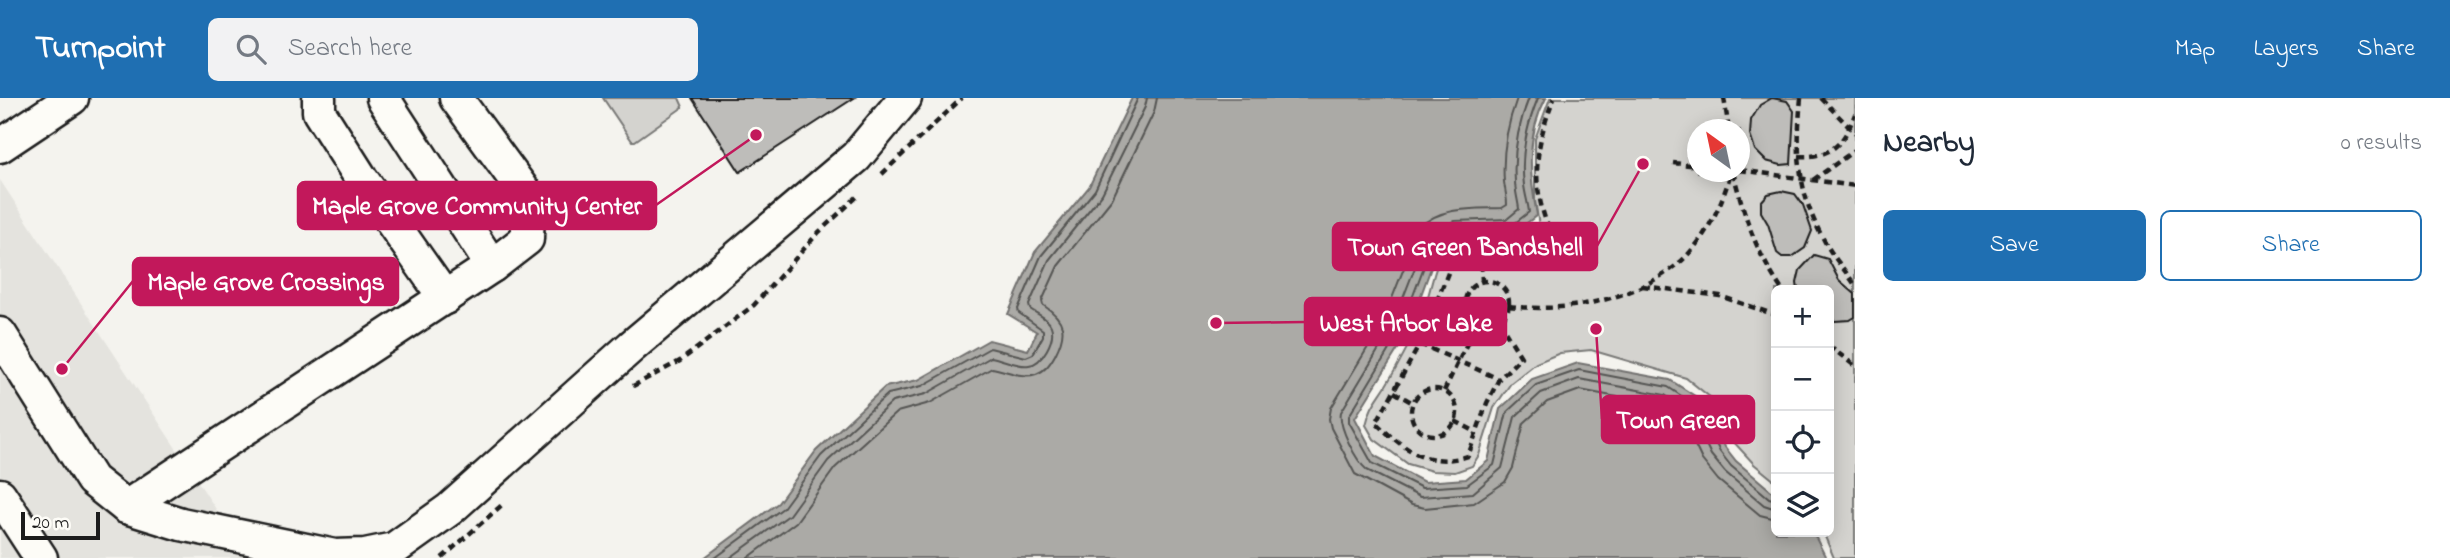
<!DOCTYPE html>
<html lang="en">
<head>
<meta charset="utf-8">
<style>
	body { margin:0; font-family:"Indie Flower",sans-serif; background:#f2f2f3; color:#1f2937 }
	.controls { position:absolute; right:21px; bottom:21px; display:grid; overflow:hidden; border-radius:10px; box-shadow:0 4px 18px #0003 }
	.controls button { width:63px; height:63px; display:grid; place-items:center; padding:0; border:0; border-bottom:2px solid #e0e1e3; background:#fff; color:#1f2937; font:35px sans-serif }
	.compass { position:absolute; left:1687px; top:21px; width:63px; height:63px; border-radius:50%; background:#fff; box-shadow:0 4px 18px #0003; rotate:327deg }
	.scale { position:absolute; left:21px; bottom:18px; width:79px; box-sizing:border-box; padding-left:7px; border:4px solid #1c1c1c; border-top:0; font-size:19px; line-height:24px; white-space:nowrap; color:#1c1c1c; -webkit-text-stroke:5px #fdfcf7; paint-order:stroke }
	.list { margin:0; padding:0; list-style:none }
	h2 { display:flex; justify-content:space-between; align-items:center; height:91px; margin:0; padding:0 28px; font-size:30px }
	h2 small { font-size:23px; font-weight:400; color:#747a83 }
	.actions { display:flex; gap:14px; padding:21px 28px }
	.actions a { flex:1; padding:16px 0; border:2px solid #1f6fb2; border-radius:10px; text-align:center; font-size:24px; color:#1f6fb2 }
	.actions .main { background:#1f6fb2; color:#fff }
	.icon { flex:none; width:38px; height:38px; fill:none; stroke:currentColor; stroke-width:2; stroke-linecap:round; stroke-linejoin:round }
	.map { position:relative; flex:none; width:1855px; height:460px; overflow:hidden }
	header { display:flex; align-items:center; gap:42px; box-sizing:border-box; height:98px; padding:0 35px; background:#1f6fb2; color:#fff }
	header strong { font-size:33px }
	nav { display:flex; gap:38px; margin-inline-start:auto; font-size:24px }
	.search { width:490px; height:63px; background:#f2f2f3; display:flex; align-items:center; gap:18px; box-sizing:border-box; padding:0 24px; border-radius:10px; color:#747a83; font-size:26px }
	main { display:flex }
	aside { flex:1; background:#fff }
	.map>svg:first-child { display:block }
	.built { fill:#e4e3de }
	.green { fill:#d4d3cf; stroke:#787876; stroke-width:2; fill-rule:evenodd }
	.water { fill:#abaaa6; stroke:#72716f; stroke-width:2 }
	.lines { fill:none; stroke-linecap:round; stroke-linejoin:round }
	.shore { stroke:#555553; stroke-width:2 }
	.building { fill:#bebdba; stroke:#1c1c1c; stroke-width:2 }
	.minor-casing { stroke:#1c1c1c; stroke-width:37 }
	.path { stroke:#1c1c1c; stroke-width:4.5; stroke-dasharray:7 5; stroke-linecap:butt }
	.minor { stroke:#fdfcf7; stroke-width:32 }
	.leader { fill:none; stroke:#c2185b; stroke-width:2.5 }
	.callout-dot { fill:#c2185b; stroke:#fdfcf7; stroke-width:2.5 }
	.callout { fill:#c2185b; stroke:#c2185b; stroke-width:2.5 }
	.callout-label { font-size:26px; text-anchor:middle; font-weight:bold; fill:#fff }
</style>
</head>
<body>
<header>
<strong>Turnpoint</strong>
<div class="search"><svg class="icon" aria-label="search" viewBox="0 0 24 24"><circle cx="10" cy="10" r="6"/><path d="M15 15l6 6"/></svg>Search here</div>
<nav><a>Map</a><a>Layers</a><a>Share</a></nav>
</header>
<main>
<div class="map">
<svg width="1855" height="460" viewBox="0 0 1855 460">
	<rect width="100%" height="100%" fill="#f4f3ee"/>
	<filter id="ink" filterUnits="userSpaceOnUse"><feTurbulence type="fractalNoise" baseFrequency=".0143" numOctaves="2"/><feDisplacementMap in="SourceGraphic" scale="14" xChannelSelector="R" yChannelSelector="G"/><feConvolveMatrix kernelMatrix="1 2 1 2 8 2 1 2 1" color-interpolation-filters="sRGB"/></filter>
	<g filter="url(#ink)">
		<!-- built -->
		<polygon class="built" points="0,82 248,460 0,460"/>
		<!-- green -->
		<g class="green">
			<polygon points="603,0 679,0 683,9 635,43 632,43"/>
			<path d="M1550 0H1855V460H1834L1823 434H1829V192H1776V384L1754 366 1730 340 1711 300 1686 280 1591 252 1560 255 1536 265 1511 285 1494 310 1479 357 1472 368 1455 374 1432 373 1408 366 1374 341 1366 327C1370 309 1376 303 1385 289 1400 265 1414 238 1424 211 1432 189 1434 165 1448 146 1492 149 1500 150 1539 128L1535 102V41ZM1698 32H1740V74H1698Z"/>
		</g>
		<!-- water -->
		<path class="water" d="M1132 0H1546C1526 37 1529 77 1537 117L1513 136 1458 138 1440 145 1406 238 1355 320 1375 358 1424 384 1466 381 1488 363 1500 311 1532 281 1578 265 1670 282 1704 304 1725 349 1736 363 1776 397V434H1813L1826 460H704L778 405 816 353 885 289 918 282 989 242 1028 252 1037 234 1008 216 1035 154 1089 89Z"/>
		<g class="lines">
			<!-- shore -->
			<g class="shore">
				<path d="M1517 0C1507 27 1502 55 1504 84 1505 92 1507 99 1507 107L1502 110C1475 111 1441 108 1420 129L1382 226 1331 310 1329 321 1331 330 1355 376 1412 407 1425 410 1474 405 1505 384 1513 370 1524 325 1547 304 1580 292 1660 307 1683 322 1702 362 1718 382 1760 417 1776 421"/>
				<path d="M1529 0C1518 27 1513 54 1515 83 1515 93 1518 102 1519 111L1507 121 1455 123 1428 136 1391 231 1341 314C1338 328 1356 363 1367 372L1420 399 1473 395 1502 370 1515 319 1541 295 1579 281 1665 297 1691 315 1711 357 1725 374 1764 407 1776 411"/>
				<path d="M1538 0C1527 27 1520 57 1524 87 1525 96 1528 105 1529 114L1510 129 1457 131 1434 142 1399 235 1349 318V324L1372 365 1422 390 1467 387 1494 367 1507 314 1536 287 1579 272 1668 289 1698 309 1720 354 1731 368 1769 400 1776 402"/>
				<polyline points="715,460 783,410 821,358 888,296 922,288 990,250 1026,259 1033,256 1043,238 1043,232 1019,215 1018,211 1041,158 1095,92 1138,0"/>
				<path d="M730 460 789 417 828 363 892 304 926 296 991 259C1003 261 1017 269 1029 267 1042 266 1056 241 1051 228 1048 220 1037 216 1030 211L1029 207 1049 162 1102 96 1145 9 1147 0"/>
				<path d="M748 460 796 424 835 370 897 314 930 305 992 270C1006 272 1022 281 1036 276 1045 273 1050 266 1055 257 1067 234 1066 222 1043 207L1042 203 1058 168 1112 101 1154 14 1157 0"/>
			</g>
		</g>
		<!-- building -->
		<g class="building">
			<polygon points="692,0 854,0 740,74"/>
			<polygon points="1772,0 1787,3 1794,13 1791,66 1781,67 1766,63 1755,52 1750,37 1751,22 1760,7"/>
			<polygon points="1781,93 1795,96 1803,107 1812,133 1805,150 1792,159 1782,159 1777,155 1768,126 1761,114 1761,104 1768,96"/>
			<polygon points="1814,157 1828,161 1839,182 1855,196 1855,219 1850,222 1835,223 1829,221 1829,192 1798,192 1797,185 1800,172"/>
		</g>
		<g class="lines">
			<!-- minor casing -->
			<g class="minor-casing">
				<g id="minor">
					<polyline points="319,0 319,14 361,80 445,200"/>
					<polyline points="383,0 492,168"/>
					<polyline points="0,48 72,0"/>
					<polyline points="0,236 92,382 126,409 181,426 335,458 365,457 394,451 450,411 632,248 856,59 905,0"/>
					<polyline points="0,397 41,460"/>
					<polyline points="126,409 492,168 527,141 528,109 526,96 456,0"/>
				</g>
			</g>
			<!-- path -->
			<g class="path">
				<polyline points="1724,0 1729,32"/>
				<path d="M1801 0C1796 52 1797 95 1824 142 1832 158 1845 172 1855 187"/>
				<polyline points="1821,0 1855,35"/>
				<path d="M1799 58C1832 60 1844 45 1855 16"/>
				<polyline points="1673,65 1698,68"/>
				<polyline points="1740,72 1855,88"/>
				<path d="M1733 74C1745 120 1755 152 1782 192"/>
				<polyline points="882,76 962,0"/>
				<polyline points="1813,82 1855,52"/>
				<polyline points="1481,166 1482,183"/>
				<circle cx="1487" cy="205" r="22"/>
				<polyline points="1643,188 1720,198 1776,217"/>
				<path d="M1509 208C1565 215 1632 203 1678 166 1705 143 1722 107 1731 74"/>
				<path d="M1499 223 1521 259 1499 281 1487 305 1468 358C1427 370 1404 351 1376 325L1420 246 1455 157 1481 166 1512 163 1554 143C1530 91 1533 52 1554 0"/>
				<polyline points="1420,246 1499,281"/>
				<polyline points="1829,248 1855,268"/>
				<polyline points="633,288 680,263 754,207 819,134 860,96"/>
				<circle cx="1434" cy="314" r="23"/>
				<polyline points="1444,293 1477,225"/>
				<polyline points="1394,294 1413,305"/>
				<polyline points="1455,323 1476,334"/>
				<polyline points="442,460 503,406"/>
			</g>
			<!-- minor -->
			<use href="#minor" class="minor"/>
		</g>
	</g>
	<!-- callouts -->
	<path class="leader" d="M756 37L656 107M1643 66L1597 148M62 271L133 183M1216 225L1305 224M1596 231L1602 321"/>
	<g class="callout-dot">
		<circle cx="756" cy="37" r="7"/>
		<circle cx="1643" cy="66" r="7"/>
		<circle cx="62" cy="271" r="7"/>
		<circle cx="1216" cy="225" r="7"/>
		<circle cx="1596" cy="231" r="7"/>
	</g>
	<g class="callout">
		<rect x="298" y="84" width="358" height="47" rx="7"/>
		<rect x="1333" y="125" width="264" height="47" rx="7"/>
		<rect x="133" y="160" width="265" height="47" rx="7"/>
		<rect x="1305" y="200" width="201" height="47" rx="7"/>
		<rect x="1602" y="298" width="152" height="47" rx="7"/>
	</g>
	<g class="callout-label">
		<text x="477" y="116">Maple Grove Community Center</text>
		<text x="1465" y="157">Town Green Bandshell</text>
		<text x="266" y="192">Maple Grove Crossings</text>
		<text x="1406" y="233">West Arbor Lake</text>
		<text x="1678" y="330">Town Green</text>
	</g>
</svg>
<div class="controls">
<button>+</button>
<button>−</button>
<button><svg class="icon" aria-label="locate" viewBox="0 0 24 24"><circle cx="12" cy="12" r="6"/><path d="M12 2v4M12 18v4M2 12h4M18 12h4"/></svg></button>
<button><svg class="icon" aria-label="layers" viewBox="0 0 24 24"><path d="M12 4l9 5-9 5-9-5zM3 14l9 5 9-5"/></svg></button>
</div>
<svg class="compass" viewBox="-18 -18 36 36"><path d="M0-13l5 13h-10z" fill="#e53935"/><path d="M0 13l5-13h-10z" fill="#747a83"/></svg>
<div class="scale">20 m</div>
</div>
<aside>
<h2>Nearby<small>0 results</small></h2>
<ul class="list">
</ul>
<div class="actions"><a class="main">Save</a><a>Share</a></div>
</aside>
</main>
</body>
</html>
